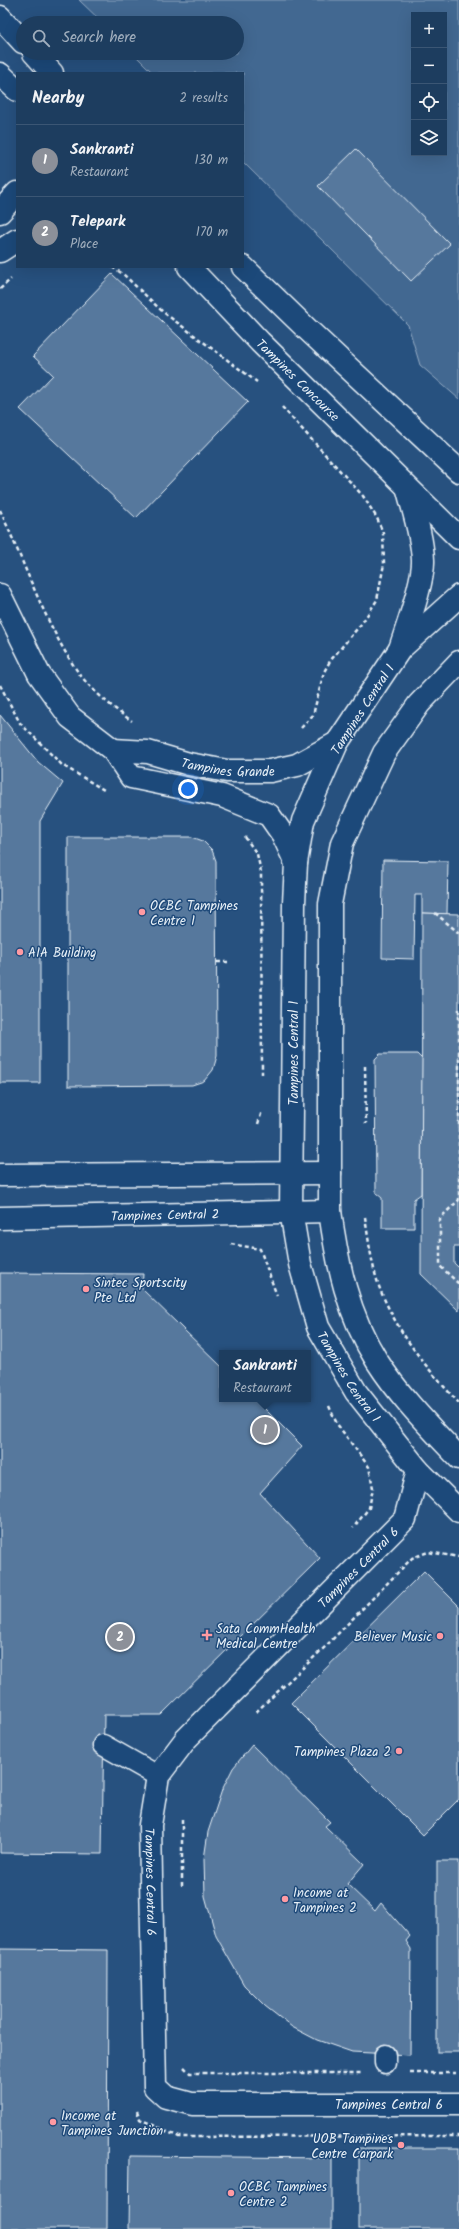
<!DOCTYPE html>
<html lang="en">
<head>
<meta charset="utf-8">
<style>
	body { margin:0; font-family:Kalam,sans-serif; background:#2a4868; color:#f1f3f6 }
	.controls { position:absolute; right:12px; top:12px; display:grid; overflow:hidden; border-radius:0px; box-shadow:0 4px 16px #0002 }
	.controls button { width:36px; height:36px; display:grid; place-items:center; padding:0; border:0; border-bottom:1px solid #3b5674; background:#1d3d5f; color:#f1f3f6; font:20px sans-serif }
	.you { position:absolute; left:188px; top:789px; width:14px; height:14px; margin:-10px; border:3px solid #fff; border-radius:50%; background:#1a73e8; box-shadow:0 0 0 6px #1a73e833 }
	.badge { display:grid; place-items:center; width:26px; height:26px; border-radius:50%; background:#8c9099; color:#fff; font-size:13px; font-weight:700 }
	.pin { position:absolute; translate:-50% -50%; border:2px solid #fff; box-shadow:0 1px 4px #0006 }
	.popup { position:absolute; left:219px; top:1350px; width:92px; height:52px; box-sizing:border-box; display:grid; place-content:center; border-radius:0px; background:#1d3d5f; filter:drop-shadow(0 1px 3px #0005); font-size:13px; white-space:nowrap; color:#a0aebd }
	.popup b { font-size:15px; color:#f1f3f6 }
	.popup::after { content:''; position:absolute; left:50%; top:100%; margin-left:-8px; border:8px solid transparent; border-top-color:#1d3d5f }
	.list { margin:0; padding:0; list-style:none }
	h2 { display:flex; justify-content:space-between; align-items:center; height:52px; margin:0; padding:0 16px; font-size:17px }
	h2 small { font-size:13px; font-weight:400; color:#a0aebd }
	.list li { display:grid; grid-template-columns:26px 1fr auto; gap:12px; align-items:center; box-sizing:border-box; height:72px; padding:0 16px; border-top:1px solid #3b5674 }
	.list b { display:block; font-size:15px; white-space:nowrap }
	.list p { margin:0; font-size:13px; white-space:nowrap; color:#a0aebd }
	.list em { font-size:13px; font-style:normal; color:#a0aebd }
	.icon { flex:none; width:22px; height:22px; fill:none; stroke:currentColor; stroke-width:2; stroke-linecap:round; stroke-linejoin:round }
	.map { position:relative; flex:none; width:459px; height:2229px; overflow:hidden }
	.search { position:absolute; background:#1d3d5f; box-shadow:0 4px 16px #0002; left:16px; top:16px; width:228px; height:44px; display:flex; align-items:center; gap:10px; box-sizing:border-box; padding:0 14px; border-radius:22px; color:#a0aebd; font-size:15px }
	.panel { position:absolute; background:#1d3d5f; box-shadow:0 4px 16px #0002; left:16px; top:72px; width:228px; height:196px; border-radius:0px }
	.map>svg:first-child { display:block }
	.green { fill:#436891; stroke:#96acc4; fill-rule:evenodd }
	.building { fill:#57789d; stroke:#e8f1f8 }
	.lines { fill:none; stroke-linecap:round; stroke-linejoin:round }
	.service-casing { stroke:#e8f1f8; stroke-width:23 }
	.minor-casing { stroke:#e8f1f8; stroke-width:25 }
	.path { stroke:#e8f1f8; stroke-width:2.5; stroke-dasharray:4 3; stroke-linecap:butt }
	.service { stroke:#1f4a7a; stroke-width:20 }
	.minor { stroke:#1f4a7a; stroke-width:22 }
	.poi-dot { fill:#ff9aa2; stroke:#1f4a7a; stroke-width:1.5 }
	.labels { text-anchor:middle; stroke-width:3; stroke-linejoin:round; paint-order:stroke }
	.street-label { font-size:13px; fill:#e8f1f8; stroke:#1f4a7a }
	.poi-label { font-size:13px; fill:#e8f1f8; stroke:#1f4a7a; text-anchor:start }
</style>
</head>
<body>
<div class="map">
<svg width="459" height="2229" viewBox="0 0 459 2229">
	<rect width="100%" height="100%" fill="#27517f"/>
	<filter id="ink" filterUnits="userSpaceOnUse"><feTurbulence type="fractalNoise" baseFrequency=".025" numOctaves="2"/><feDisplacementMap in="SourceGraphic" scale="8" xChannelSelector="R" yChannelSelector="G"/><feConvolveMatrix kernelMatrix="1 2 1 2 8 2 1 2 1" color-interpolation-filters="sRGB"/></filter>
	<g filter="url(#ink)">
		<!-- green -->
		<path class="green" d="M79 0H459V399L420 365 408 325 243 162V73H153L133 53H237V23H103ZM414 15H444V153H414Z"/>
		<!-- building -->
		<g class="building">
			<polygon points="356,149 450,244 411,281 318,186"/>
			<polygon points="112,274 248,402 136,518 20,409 53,375 33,356"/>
			<polygon points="0,715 38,762 63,783 40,821 40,1083 0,1083"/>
			<polygon points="68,837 192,837 203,841 212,850 216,861 217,1056 213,1070 204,1081 192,1085 68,1086"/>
			<polygon points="383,860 448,861 447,914 422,913 422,895 415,895 414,959 382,958"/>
			<polygon points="422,913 459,914 459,1247 454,1247 454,1263 459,1268 459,1311 421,1274"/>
			<polygon points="380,1054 417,1054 422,1059 421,1194 414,1199 414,1228 382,1228 382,1198 376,1193 375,1059"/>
			<polygon points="0,1273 143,1274 142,1289 222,1367 222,1399 255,1399 302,1446 260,1493 320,1558 161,1715 104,1715 102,1854 0,1853"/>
			<polygon points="424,1571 459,1606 459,1799 423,1835 291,1703"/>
			<polygon points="252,1745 330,1822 325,1826 364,1864 347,1884 375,1911 381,1903 410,1936 406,1941 411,1949 410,2055 352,2052 317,2040 292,2027 265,2006 244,1985 216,1936 205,1896 204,1859 208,1832 222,1790 233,1768"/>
			<rect x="437" y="1861" width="22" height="191"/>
			<polygon points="0,1949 108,1950 107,2229 0,2229"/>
			<rect x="359" y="2148" width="100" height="81"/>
			<polygon points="130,2156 332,2158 332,2229 129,2229"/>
		</g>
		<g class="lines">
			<!-- service casing -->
			<g class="service-casing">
				<g id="service">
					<polyline points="103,1745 158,1776"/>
					<polyline points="385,2055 385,2063"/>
				</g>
			</g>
			<!-- minor casing -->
			<g class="minor-casing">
				<g id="minor">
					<polyline points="0,17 23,42"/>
					<polyline points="34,53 52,73"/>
					<polyline points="0,74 17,90"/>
					<polyline points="0,212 17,193"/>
					<polyline points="0,251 17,240"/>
					<path id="s1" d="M189 267 260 342 459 538"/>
					<polyline points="243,267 307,329 459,471"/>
					<polyline points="0,595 39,674 70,717 113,750 131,777 222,796 269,815 283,835 296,863"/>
					<path id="s2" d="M459 596 400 649 337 743 303 821 296 863 294 903 291 1211 300 1264 318 1327 356 1392 418 1470 459 1511"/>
					<path d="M400 649C407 627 424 581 423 560 422 536 414 513 408 490"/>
					<path d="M459 662 419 704 384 753 342 843 330 904V1211C337 1263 348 1315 377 1361 400 1397 430 1427 459 1458"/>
					<path id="s3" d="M113 750 148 752 189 764 227 771H270L297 765 337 743"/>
					<polyline points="0,1175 330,1173"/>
					<path id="s4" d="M0 1218 330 1211"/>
					<path id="s5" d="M418 1470 405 1519 186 1739 158 1776 150 1825 155 2087 166 2097 192 2104H459"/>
				</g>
			</g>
			<!-- path -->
			<g class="path">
				<polyline points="112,267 123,274 163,312 257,382"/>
				<polyline points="0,289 11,279"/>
				<polyline points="282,407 363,496 377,518 383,533 384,564 377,600 362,623 330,661 324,672 313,715 301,728"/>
				<path d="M0 510C24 562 46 626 78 672 91 690 114 709 132 721"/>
				<polyline points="0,685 20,723 62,765 104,790"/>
				<polyline points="245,837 257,854 261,872 262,1074"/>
				<polyline points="435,913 459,933"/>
				<polyline points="217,962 231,962"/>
				<polyline points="459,1009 459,1200 440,1218 440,1266 459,1284"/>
				<polyline points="365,1066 366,1124"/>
				<polyline points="258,1124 262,1111"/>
				<path d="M365 1217C369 1243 372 1270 382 1294 400 1336 428 1370 459 1403"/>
				<polyline points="231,1244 260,1249 277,1296"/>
				<polyline points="329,1406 337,1424 369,1467 373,1488 369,1508 353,1528"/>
				<polyline points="256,1712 326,1646 412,1558 428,1552 459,1557"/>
				<polyline points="182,1819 182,1888"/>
				<polyline points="184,2067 190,2073 361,2073"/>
				<polyline points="410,2073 457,2073"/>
				<polyline points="137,2111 140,2119 179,2137 459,2136"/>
			</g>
			<!-- service -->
			<use href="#service" class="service"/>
			<!-- minor -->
			<use href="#minor" class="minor"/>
		</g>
	</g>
	<!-- markers -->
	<g class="poi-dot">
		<circle cx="142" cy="912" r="4"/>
		<circle cx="20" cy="952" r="4"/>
		<circle cx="86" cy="1289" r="4"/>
		<path d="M205 1629h4v4h4v4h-4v4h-4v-4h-4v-4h4z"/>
		<circle cx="440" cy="1636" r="4"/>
		<circle cx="399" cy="1751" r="4"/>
		<circle cx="285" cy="1899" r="4"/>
		<circle cx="53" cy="2122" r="4"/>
		<circle cx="401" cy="2145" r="4"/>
		<circle cx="231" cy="2193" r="4"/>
	</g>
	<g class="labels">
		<!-- street labels -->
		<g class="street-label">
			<text dy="5" stroke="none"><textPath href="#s1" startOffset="157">Tampines Concourse</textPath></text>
			<text transform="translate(362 709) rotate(-57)" y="5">Tampines Central 1</text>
			<text dy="5" stroke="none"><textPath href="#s3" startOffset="117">Tampines Grande</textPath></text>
			<text transform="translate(293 1053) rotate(-90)" y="5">Tampines Central 1</text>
			<text dy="5" stroke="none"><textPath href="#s4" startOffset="165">Tampines Central 2</textPath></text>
			<text dy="5" stroke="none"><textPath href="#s2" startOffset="846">Tampines Central 1</textPath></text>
			<text transform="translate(358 1567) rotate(-45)" y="5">Tampines Central 6</text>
			<text dy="5" stroke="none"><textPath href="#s5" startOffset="514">Tampines Central 6</textPath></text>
			<text dy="5" stroke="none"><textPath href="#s5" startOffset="958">Tampines Central 6</textPath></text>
		</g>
		<!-- poi labels -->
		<g class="poi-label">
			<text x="150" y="910">OCBC Tampines<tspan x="150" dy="15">Centre 1</tspan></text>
			<text x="28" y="957">AIA Building</text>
			<text x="94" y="1287">Sintec Sportscity<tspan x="94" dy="15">Pte Ltd</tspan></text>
			<text x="216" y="1633">Sata CommHealth<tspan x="216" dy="15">Medical Centre</tspan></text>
			<text x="432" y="1641" text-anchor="end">Believer Music</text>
			<text x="391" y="1756" text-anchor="end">Tampines Plaza 2</text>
			<text x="293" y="1897">Income at<tspan x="293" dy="15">Tampines 2</tspan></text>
			<text x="61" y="2120">Income at<tspan x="61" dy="15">Tampines Junction</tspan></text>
			<text x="393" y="2143" text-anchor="end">UOB Tampines<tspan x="393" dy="15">Centre Carpark</tspan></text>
			<text x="239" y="2191">OCBC Tampines<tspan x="239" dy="15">Centre 2</tspan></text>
		</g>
	</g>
</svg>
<div class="controls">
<button>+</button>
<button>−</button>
<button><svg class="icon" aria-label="locate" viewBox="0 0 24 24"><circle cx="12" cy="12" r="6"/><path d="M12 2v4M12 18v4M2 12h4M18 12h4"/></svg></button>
<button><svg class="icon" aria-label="layers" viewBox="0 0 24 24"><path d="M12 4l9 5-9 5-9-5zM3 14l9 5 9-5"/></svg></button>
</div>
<div class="you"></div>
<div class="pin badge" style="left:265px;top:1430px">1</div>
<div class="popup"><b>Sankranti</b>Restaurant</div>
<div class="pin badge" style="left:120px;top:1637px">2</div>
<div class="search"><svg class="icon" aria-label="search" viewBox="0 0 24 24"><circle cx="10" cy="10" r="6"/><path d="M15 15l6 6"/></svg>Search here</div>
<section class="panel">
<h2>Nearby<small>2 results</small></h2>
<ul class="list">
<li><span class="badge">1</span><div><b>Sankranti</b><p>Restaurant</p></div><em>130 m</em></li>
<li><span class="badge">2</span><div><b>Telepark</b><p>Place</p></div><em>170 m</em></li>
</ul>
</section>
</div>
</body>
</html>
